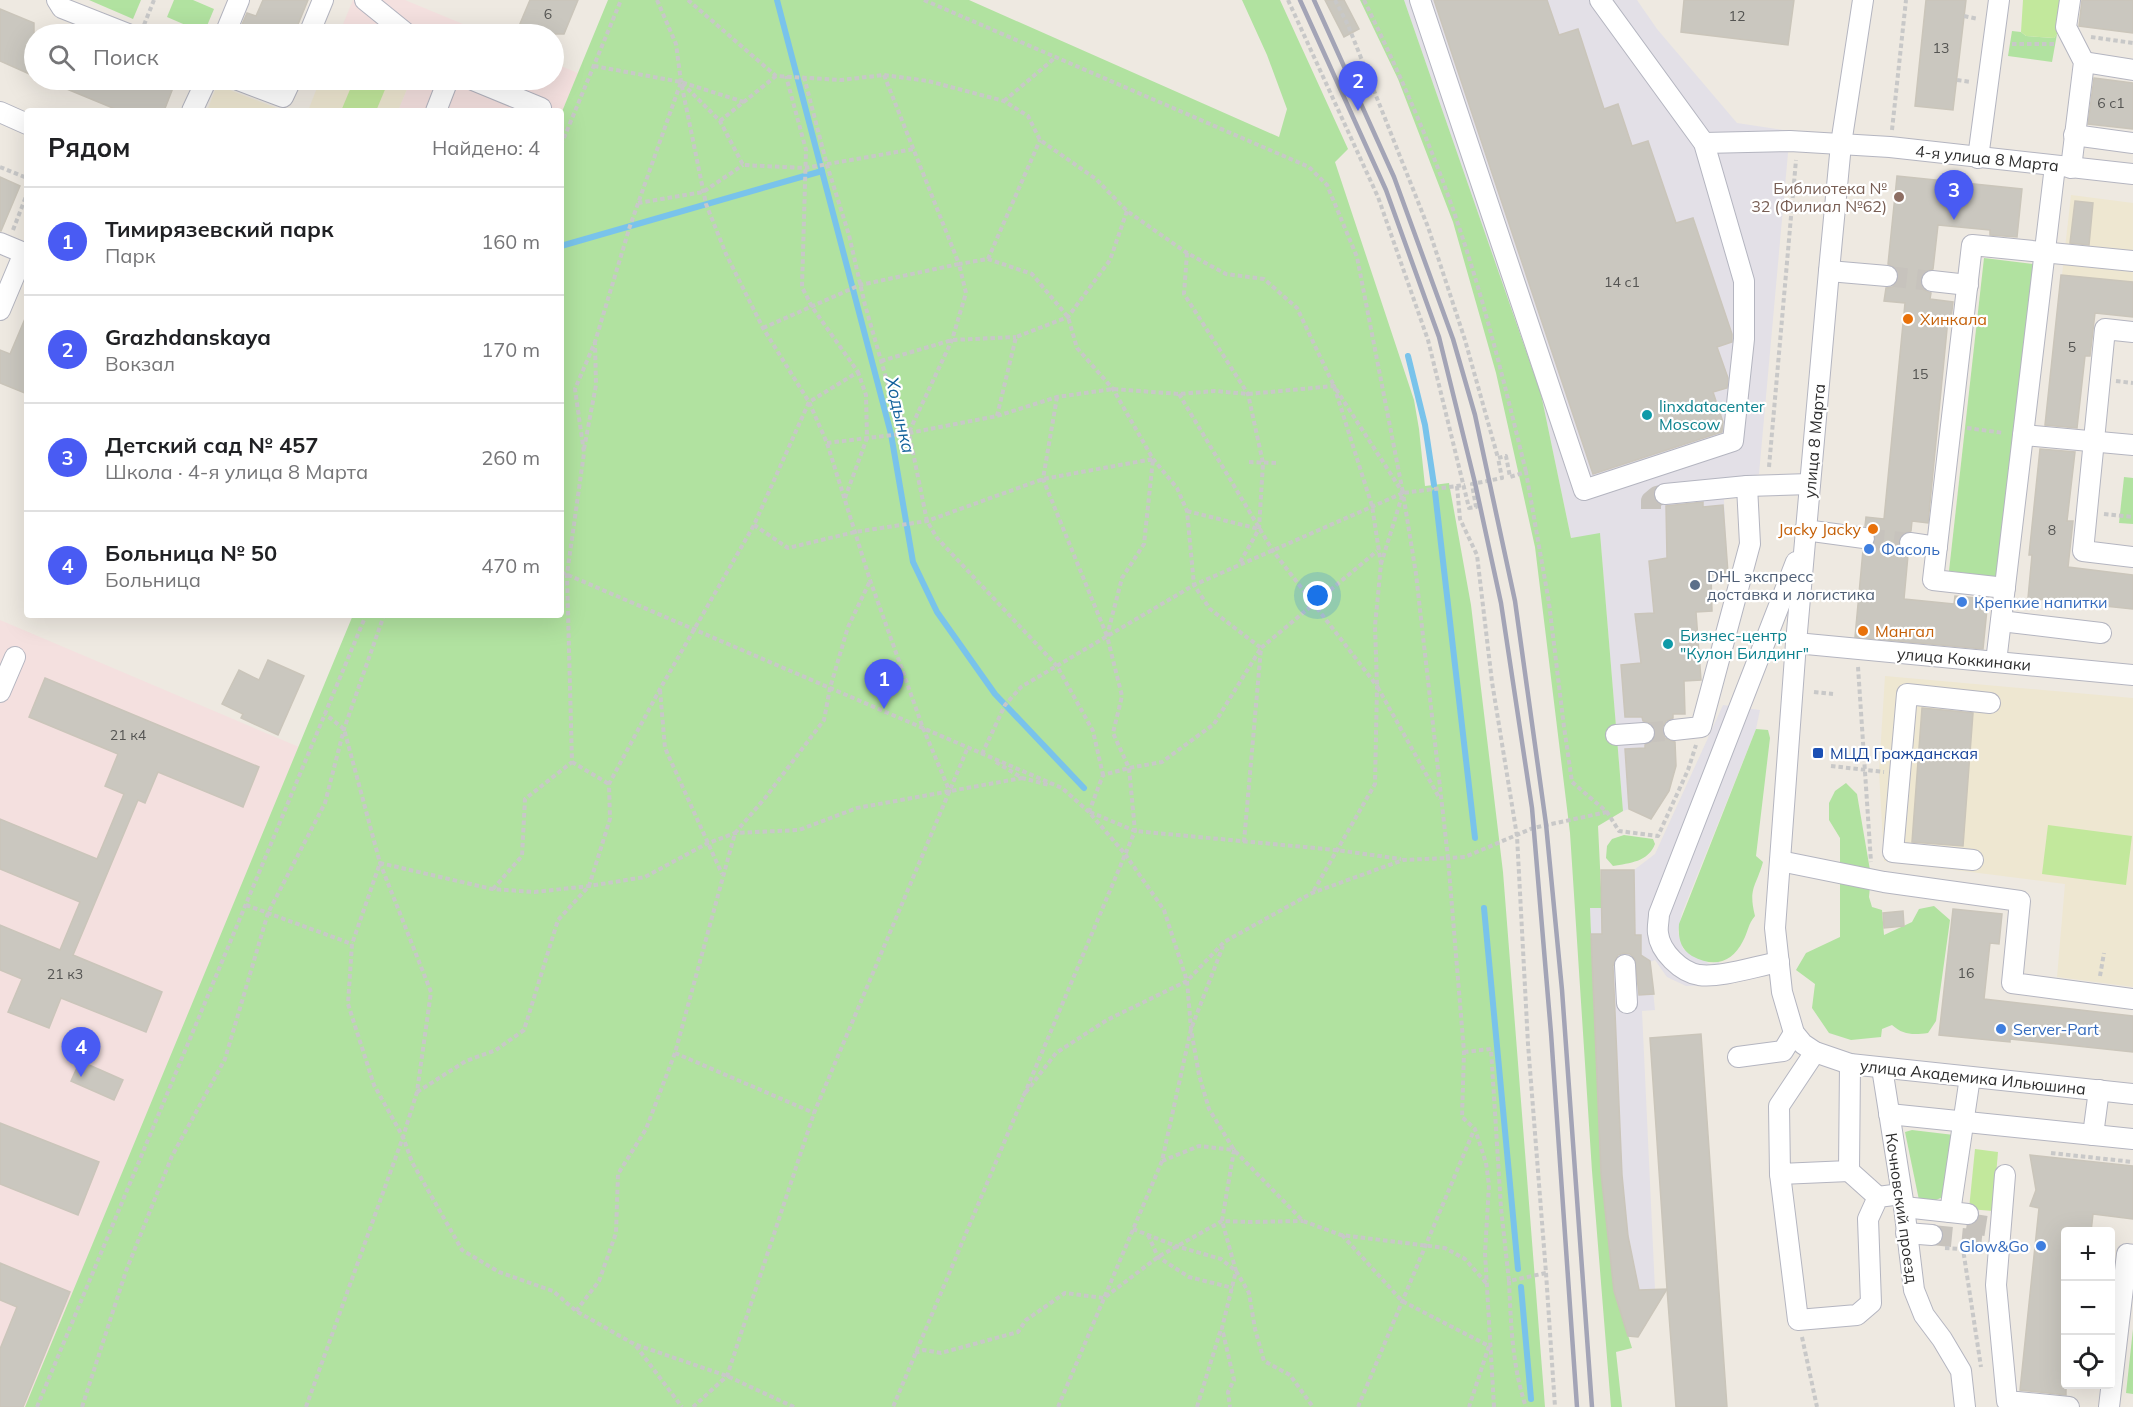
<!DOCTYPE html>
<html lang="ru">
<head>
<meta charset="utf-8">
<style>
	body { margin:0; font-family:Mulish,sans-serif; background:#f2f2f2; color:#202124 }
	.controls { position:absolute; right:18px; bottom:18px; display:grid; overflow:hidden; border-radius:6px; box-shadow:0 6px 24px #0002 }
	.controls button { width:54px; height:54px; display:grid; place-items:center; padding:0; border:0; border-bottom:2px solid #e0e0e0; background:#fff; color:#202124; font:30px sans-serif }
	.you { position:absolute; left:1318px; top:596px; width:21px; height:21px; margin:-15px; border:4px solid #fff; border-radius:50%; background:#1a73e8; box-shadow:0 0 0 9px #1a73e833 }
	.badge { display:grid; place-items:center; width:39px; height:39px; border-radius:50%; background:#495bf3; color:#fff; font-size:20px; font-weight:700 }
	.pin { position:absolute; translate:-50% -50px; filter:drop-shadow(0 2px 3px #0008) }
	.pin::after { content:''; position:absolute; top:32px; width:21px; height:18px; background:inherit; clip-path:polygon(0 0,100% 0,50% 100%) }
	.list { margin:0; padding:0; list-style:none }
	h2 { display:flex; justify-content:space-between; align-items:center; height:78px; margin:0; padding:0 24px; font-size:26px }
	h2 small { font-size:20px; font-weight:400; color:#757577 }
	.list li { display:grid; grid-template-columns:39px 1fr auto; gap:18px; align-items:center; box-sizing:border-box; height:108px; padding:0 24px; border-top:2px solid #e0e0e0 }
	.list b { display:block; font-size:22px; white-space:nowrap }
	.list p { margin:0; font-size:20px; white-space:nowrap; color:#757577 }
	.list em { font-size:20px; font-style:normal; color:#757577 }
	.icon { flex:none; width:33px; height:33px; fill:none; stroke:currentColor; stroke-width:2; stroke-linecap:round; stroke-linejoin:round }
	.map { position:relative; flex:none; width:2133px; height:1407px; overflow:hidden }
	.search { position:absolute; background:#fff; box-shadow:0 6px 24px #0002; left:24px; top:24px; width:540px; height:66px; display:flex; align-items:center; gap:15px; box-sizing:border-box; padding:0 21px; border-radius:33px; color:#757577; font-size:22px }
	.panel { position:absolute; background:#fff; box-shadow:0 6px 24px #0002; left:24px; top:108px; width:540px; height:510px; border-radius:6px }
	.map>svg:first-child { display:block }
	.industrial { fill:#e3e0e7 }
	.education { fill:#eee7d1 }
	.medical { fill:#f4e0df }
	.green { fill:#b1e2a0 }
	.pitch { fill:#c2e89c }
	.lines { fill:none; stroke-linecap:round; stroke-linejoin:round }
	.stream { stroke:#79c3eb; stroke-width:6 }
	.building { fill:#cac7bf; stroke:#cac5ba; stroke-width:1.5 }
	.minor-tunnel { stroke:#c7c3bd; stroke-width:20; stroke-dasharray:20 10; stroke-linecap:butt }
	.minor-casing { stroke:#b4b5c0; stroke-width:22 }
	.path { stroke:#c8c8c8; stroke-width:4; stroke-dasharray:4.5 3; stroke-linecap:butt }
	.minor { stroke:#fff; stroke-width:20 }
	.rail { stroke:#a3a4b6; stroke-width:4.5 }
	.education-dot { fill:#8d6e63; stroke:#fff; stroke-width:2 }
	.food-dot { fill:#e8710a; stroke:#fff; stroke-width:2 }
	.culture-dot { fill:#0f9aa8; stroke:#fff; stroke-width:2 }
	.shop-dot { fill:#3f7fe0; stroke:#fff; stroke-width:2 }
	.service-dot { fill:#5c6f8a; stroke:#fff; stroke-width:2 }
	.transit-dot { fill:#1a4fb4; stroke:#fff; stroke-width:2 }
	.labels { text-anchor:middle; stroke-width:4.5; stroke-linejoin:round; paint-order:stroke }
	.number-label { font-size:14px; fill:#545452 }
	.street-label { font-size:16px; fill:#2d2d2d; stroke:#fff }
	.education-label { font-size:16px; fill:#785e54; stroke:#fff; text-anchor:end }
	.food-label { font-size:16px; fill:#c56008; stroke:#fff; text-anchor:start }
	.culture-label { font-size:16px; fill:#0d838f; stroke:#fff; text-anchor:start }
	.shop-label { font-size:16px; fill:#366cbe; stroke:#fff; text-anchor:start }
	.service-label { font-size:16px; fill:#4e5e75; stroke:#fff; text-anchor:start }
	.transit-label { font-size:16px; fill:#164399; stroke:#fff; text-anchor:start }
	.water-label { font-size:18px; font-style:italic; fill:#13629b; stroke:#fff }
</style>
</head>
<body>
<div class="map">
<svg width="2133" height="1407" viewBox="0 0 2133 1407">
	<rect width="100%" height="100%" fill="#eee9e1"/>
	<!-- industrial -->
	<g class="industrial">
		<polygon points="1404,0 1637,0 1657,29 1737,123 1790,131 1759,474 1723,483 1728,573 1711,575 1712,611 1696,612 1684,681 1685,714 1673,714 1676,766 1669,791 1651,819 1629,809 1623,811 1600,534 1571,538 1541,394"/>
		<polygon points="1723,705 1760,710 1756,729 1682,913 1678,932 1683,949 1710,964 1719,962 1720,985 1686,986 1667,977 1655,960 1650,962 1655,1010 1642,1011 1655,1290 1614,1291 1601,1173 1590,908 1602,908 1601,870 1634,870 1655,854"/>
	</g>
	<!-- education -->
	<g class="education">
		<polygon points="320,80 411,80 398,111 308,111"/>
		<polygon points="217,85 284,111 207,111"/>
		<polygon points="2071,195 2133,203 2133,282 2062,275"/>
		<polygon points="1885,676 2133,698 2133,987 2057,977 2065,884 1884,861 1879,771"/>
	</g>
	<!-- medical -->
	<g class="medical">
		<polygon points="353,0 405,0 487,34 339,34"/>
		<polygon points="554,63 578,73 561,114 561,111 398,111 411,80 554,80"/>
		<polygon points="0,620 299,747 25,1407 0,1407"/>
	</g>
	<!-- green -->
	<g class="green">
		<polygon points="89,0 141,0 133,19"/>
		<polygon points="174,0 193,0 214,9 204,33 167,17"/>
		<polygon points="608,0 969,0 1279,137 1287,109 1267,55 1242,0 1280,0 1348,149 1335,162 1414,400 1419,429 1425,486 1449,483 1471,605 1503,872 1545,1407 25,1407 353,615 561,615 561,114"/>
		<polygon points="1360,0 1404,0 1541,394 1571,538 1600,533 1623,811 1598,826 1602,908 1590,908 1601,1173 1614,1291 1632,1348 1616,1352 1622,1407 1611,1407 1592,1171 1570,833 1535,547 1496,373 1453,222 1398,79"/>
		<polygon points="2012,31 2021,32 2026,36 2054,38 2057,34 2052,62 2008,56"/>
		<polygon points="1984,258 2033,264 1998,577 1949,571"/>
		<polygon points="2124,477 2133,478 2133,524 2119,523"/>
		<path d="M1756 729 1768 730 1770 738 1756 856 1763 862C1756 887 1748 888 1755 916 1748 924 1748 932 1743 941 1732 963 1714 968 1692 956 1680 949 1678 937 1679 924Z"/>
		<path d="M1846 783 1857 794 1871 876 1869 897 1872 907 1882 910 1884 935 1912 922 1919 909 1934 906 1950 920 1936 1021 1928 1033C1913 1035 1903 1035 1892 1025L1882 1029 1881 1037 1851 1040 1829 1033 1812 1008 1815 984 1796 970 1806 953 1840 937V838L1829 820V803L1835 791Z"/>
		<path d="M1624 835 1653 839 1655 844C1648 862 1630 863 1613 866L1606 858 1607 846 1612 839Z"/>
		<polygon points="1912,1130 1954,1135 1945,1196 1936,1200 1919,1200 1905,1132"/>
		<polygon points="2133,1329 2133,1394 2126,1393"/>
	</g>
	<!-- pitch -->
	<g class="pitch">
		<polygon points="2023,0 2062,0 2057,34 2054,38 2026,36 2021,32"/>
		<polygon points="354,80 389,80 376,111 341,111"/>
		<polygon points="2048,825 2132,836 2126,885 2042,874"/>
		<polygon points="1975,1149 1998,1152 1993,1211 1969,1209"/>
	</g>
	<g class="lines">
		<!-- stream -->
		<g class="stream">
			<polyline points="777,0 891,434 913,562 937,612 995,694 1084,788"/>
			<polyline points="561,246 822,171"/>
			<polyline points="1408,356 1425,425 1434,485"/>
			<polyline points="1435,492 1475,838"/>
			<polyline points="1484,908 1518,1269"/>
			<polyline points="1521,1287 1531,1399"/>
		</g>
	</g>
	<!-- building -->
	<g class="building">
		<polygon points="263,0 308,0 294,34 238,34 247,13 256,16"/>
		<polygon points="530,0 578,0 564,34 540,34 519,26"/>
		<polygon points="1325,0 1344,0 1359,29 1344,37"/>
		<polygon points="1434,0 1547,0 1559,35 1578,29 1604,109 1618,104 1632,146 1648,141 1676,223 1693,218 1732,334 1732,342 1717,347 1728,378 1727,388 1713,392 1723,422 1722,432 1593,474"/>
		<polygon points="1684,0 1794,0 1788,45 1681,32"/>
		<polygon points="1926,0 1966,0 1953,110 1915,106"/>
		<polygon points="2082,0 2133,0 2133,33 2079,26"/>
		<polygon points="0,9 34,23 34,76 0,61"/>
		<polygon points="2094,78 2133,83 2133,129 2088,124"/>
		<polygon points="45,80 176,80 164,111 120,111"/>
		<polygon points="1897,176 2022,189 2017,237 1990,235 1990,230 1938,225 1933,269 1923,273 1920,280 1924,290 1931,293 1930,299 1953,302 1951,319 1948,319 1928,523 1912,521 1911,531 1901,535 1898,541 1899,548 1908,555 1904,599 1954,604 1955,596 1988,599 1983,649 1855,637 1863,550 1873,546 1876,539 1872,529 1865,526 1866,517 1884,519 1905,303 1884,301 1886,288 1893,287 1899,278 1898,270 1888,264"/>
		<polygon points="0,177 20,186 1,231 0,231"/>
		<polygon points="2075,201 2093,203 2089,245 2070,243"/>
		<polygon points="2061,275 2133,282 2133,317 2095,313 2090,356 2085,356 2077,428 2045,425"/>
		<polygon points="27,314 27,394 0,383 0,350 10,354"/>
		<polygon points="2040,449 2075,452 2067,521 2073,521 2068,567 2133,575 2133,609 2028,598 2032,555 2029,555"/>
		<polygon points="1703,502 1703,507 1723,505 1728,573 1711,575 1712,611 1696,612 1701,680 1684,681 1685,714 1673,714 1673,718 1666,721 1663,726 1662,732 1665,738 1675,742 1676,766 1669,791 1651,819 1629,809 1625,749 1645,748 1645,745 1654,739 1656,732 1650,723 1643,721 1642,717 1625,717 1621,665 1641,663 1635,614 1654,613 1649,561 1667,558 1666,506"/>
		<polygon points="268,660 304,676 278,735 241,718 243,714 222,704 239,670 259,680"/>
		<polygon points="45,678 259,767 243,807 158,772 145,803 138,800 73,955 162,992 146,1032 61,998 49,1028 8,1012 22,979 0,970 0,925 60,950 80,902 0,869 0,819 97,859 124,794 105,786 118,754 29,717"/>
		<polygon points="1922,708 1973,713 1963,846 1912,842"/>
		<polygon points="1601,870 1634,870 1635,935 1641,935 1641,955 1650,961 1654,994 1639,995 1635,959 1630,954 1624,953 1618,955 1613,966 1622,1175 1628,1236 1639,1290 1667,1289 1638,1337 1628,1336 1614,1291 1601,1173 1591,934 1602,934"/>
		<polygon points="1953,909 2002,914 1999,944 1990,943 1984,999 2133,1016 2133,1052 2010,1039 2010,1042 1939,1035"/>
		<polygon points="1903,911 1904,926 1884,928 1883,913"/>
		<polygon points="1701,1034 1727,1407 1676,1407 1667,1289 1650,1038"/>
		<polygon points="80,1061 123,1080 114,1100 71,1081"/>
		<polygon points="0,1123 99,1162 78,1215 0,1184"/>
		<polygon points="2030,1155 2133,1166 2133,1219 2093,1214 2091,1232 2066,1232 2066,1395 2020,1390 2039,1208 2030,1206 2036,1190"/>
		<polygon points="0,1263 70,1292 23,1407 0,1407 0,1349 17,1307 0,1300"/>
	</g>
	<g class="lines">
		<!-- minor-tunnel -->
		<g class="minor-tunnel">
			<polyline points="1887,276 1932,281"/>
			<polyline points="1651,509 1651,501 1657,496 1665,494"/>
			<polyline points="1864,538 1910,543"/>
			<polyline points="1644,733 1674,730"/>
			<polyline points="1967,1223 1986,1226"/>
			<polyline points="1932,1235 1983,1240"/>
		</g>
		<!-- minor casing -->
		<g class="minor-casing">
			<g id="minor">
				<polyline points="57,0 62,8 128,34"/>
				<polyline points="365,0 407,34"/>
				<polyline points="1420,0 1584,490 1733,441 1744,339 1744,281 1704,143 1600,0"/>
				<polyline points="1863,0 1841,144 1829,271 1796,643 1775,928 1782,992 1794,1033 1803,1044 1815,1052 1850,1064 2133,1094"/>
				<polyline points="2070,0 2066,27 2084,62 2071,168"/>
				<polyline points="225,34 239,0"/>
				<polyline points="309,34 323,0"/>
				<polyline points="2084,62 2133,70"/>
				<polyline points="238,80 283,97 291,80"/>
				<polyline points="473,80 541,108 540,111"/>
				<polyline points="192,111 206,81"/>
				<polyline points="436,111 448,80"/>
				<polyline points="0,112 27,124"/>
				<polyline points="2074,135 2133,143"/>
				<polyline points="1704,143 1790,141 1890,147 2133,174"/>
				<polyline points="1978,158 1999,0"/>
				<polyline points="0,243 24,253 0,310"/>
				<polyline points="1829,271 1887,276"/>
				<polyline points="1932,281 1968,285"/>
				<polyline points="2133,332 2105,329 2083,551 2133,557"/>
				<polyline points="2023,435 2133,445"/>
				<polyline points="1665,494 1747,486 1810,484"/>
				<polyline points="1805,530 1864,538"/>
				<polyline points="1910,543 1937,547"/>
				<polyline points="2005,588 1933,580 1972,245 2133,261"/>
				<polyline points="2001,621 2101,633"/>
				<polyline points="1796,643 2133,675"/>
				<polyline points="1996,662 2055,166"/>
				<polyline points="0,692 15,657"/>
				<polyline points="1674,730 1701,727 1750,544 1747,486"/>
				<polyline points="1616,735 1644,733"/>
				<polyline points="1973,860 1893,852 1907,694 1990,703"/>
				<polyline points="1780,861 1884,882 2020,901 2012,983 2133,999"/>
				<path d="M1779 962C1756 966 1721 978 1699 975 1681 972 1660 952 1658 933 1657 927 1659 920 1659 914L1796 562"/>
				<polyline points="1625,965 1627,1003"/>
				<polyline points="1815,1052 1779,1106 1780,1174 1849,1171 1850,1064"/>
				<polyline points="1738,1057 1783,1051 1794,1033"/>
				<polyline points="1882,1068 1904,1207 1914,1290 1924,1315 1942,1339 1961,1371 1965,1407"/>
				<polyline points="1889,1114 2133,1139"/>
				<polyline points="2093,1135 2099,1090"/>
				<polyline points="1849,1171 1878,1197"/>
				<polyline points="1780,1174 1798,1320 1857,1315 1871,1303 1868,1219 1878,1197 1901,1194"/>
				<polyline points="2005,1175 1996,1285 2007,1401 2069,1407"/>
				<polyline points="1904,1207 1968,1214"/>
				<polyline points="1950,1212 1970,1077"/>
				<polyline points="1906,1233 1932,1235"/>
				<polyline points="2109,1407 2127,1254 2133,1255"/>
			</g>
		</g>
		<!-- path -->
		<g class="path">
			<polyline points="657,0 676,44 681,82 706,204 726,254 763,328 809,402 827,443 870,580 923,728 950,792"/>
			<polyline points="688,0 776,76 841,80 884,75 928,81 1004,101 1028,116 1040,140 1096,179 1127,211 1187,253 1226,274 1264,279 1297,308 1334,386 1372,506 1381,564 1375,626 1377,686 1440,799"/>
			<polyline points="924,0 1309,167 1327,185 1357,257 1403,493 1465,485"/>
			<polyline points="1288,0 1378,197 1428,340 1469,508 1476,507 1472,484 1502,478 1498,458 1506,456 1510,477 1526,472 1549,603 1564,727 1572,782 1607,812 1619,831 1658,836 1688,770 1696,745"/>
			<polyline points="1335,0 1348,25 1428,227 1465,340 1498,458"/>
			<path d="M1364 0C1400 74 1433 149 1459 227 1486 307 1506 390 1526 472"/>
			<polyline points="1964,16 1978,19"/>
			<polyline points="144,25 154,0"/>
			<polyline points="2091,37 2133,43"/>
			<polyline points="2012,44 2056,44"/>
			<polyline points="594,66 681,82 744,102"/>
			<polyline points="884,75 959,264 988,259 1032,274 1068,317 1077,348 1113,389 1153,459 1177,488 1187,511 1194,585 1210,609 1261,648 1214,724 1162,762 1129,768 1103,775 1089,812"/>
			<polyline points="804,77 827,165 849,235 865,305 891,395 909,433 927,521 937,538 1057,666 1093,731 1103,775"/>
			<polyline points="1957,80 1971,82"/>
			<polyline points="1004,101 1056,57"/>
			<polyline points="720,121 776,76"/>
			<polyline points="1892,130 1906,0"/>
			<polyline points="561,145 621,0"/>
			<polyline points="0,167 27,178"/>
			<polyline points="638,203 703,192 743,165"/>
			<polyline points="13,230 27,194"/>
			<polyline points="1187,253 1184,294 1248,394 1263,463 1259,529 1239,564"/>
			<polyline points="988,259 1040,140"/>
			<polyline points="763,328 860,285 959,264 966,293 952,340 909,432"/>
			<polyline points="881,361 952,340 1016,337"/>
			<polyline points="2116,381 2133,383"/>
			<polyline points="1179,394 1273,551 1377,686 1375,784 1313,892"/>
			<polyline points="1057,397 1043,479 1107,636"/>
			<polyline points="997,416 1016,337 1068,317 1110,260 1127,211"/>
			<polyline points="1967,428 2004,433"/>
			<polyline points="827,443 909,433 997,416 1057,397 1113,389 1179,394 1215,391 1248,394 1334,386 1403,493 1416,574 1448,858 1403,860 1312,893 1224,942 1187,981 1107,1020 1056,1053 1023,1096"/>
			<polyline points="584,449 596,385 595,343"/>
			<polyline points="1249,462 1276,463"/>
			<polyline points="1769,467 1796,160"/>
			<path d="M1457 486 1460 519 1477 555 1492 682 1517 836 1528 1044 1546 1273 1509 1281C1511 1324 1512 1366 1526 1407"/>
			<polyline points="845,498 867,438 866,395 858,372"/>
			<polyline points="1187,511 1259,529"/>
			<polyline points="2104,514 2133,517"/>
			<polyline points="754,525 788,548 855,532 927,521 1043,479 1153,459 1144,544 1122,578 1107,636 1122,696 1113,733 1129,768 1135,831 893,1407"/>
			<polyline points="561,572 1062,788 1089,812 1125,854 1164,910 1187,981 1191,1029 1199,1075 1209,1109 1234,1150 1303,1221 1341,1235 1445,1248 1465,1259 1487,1284"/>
			<polyline points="1858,667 1871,862"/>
			<polyline points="660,690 665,748 722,874"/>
			<polyline points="1814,692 1833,694"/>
			<polyline points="982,754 1005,705 1021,687 1194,585 1403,493 1381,564"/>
			<polyline points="572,762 609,784"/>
			<polyline points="996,762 1022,778 1049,785"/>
			<polyline points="1831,766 1884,772"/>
			<polyline points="1090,812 1135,831 1336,850 1401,859"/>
			<polyline points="1244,842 1261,648 1377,551"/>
			<polyline points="493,889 522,856 525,799 572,762 567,574 584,453 575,389 595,342 630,226 681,82 720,121 743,165 805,168 914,149"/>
			<polyline points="246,905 352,944"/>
			<polyline points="2100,976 2104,953"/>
			<polyline points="1464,1052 1491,1049 1501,1208 1509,1281"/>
			<polyline points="675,1053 814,1113"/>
			<polyline points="417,1092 466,1061 496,1050 524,1030 558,920 589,886 610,819 609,784 660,689 754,525 809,402 858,372 812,307 802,287 806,150 786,76"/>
			<polyline points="2051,1153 2133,1162"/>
			<polyline points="1162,1161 1199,1146 1234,1150 1222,1221 1236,1271 1222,1328 1234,1380 1228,1392 1230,1407"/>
			<polyline points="1133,1229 1176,1246 1221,1259 1236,1271 1249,1293 1255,1329 1264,1361 1290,1375 1313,1407"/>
			<polyline points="1148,1235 1158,1257 1189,1277 1233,1288"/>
			<polyline points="1342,1235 1402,1301 1489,1346 1469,1407"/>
			<polyline points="1945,1248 1963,1249 1981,1367"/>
			<polyline points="1546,1273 1555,1407"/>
			<polyline points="576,1311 599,1281 616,1233 618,1174 646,1129 675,1053 735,833 765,798 824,720 830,688 848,627 870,581"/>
			<polyline points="1802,1337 1817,1407"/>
			<polyline points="636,1346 682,1407"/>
			<polyline points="915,1353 924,1350 941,1353 1018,1332 1026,1320 1065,1293 1104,1298 1158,1257 1222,1221 1249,1222 1303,1221"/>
			<polyline points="2073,1386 2082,1384"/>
			<polyline points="37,1407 366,615"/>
			<polyline points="82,1407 126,1271 172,1156 225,1059 268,913 325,803 344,729 384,615"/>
			<polyline points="306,1407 403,1137 417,1092 431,992 380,863 344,729 325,714"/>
			<polyline points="693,1407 727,1376 814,1113 968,747"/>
			<polyline points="794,1407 727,1376 634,1344 576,1311 553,1291 499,1272 462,1250 412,1162 403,1137 374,1085 348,1004 352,944 380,863 492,889 535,892 589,886 645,877 706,844 735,833 799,830 857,808 1022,778"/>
			<polyline points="1058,1407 1162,1161 1191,1029 1223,946"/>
			<polyline points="1197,1407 1221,1329"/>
			<polyline points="1358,1407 1474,1130"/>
			<polyline points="1494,1407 1485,1253 1489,1185 1486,1163 1475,1129 1462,1117 1464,1052 1448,858 1465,857 1533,828 1607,812"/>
		</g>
		<!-- minor -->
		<use href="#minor" class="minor"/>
		<!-- rail -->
		<g class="rail">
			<polyline points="1300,0 1386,190 1439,337 1475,483 1501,603 1532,808 1551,1033 1577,1407"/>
			<polyline points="1314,0 1394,177 1453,339 1475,415 1515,601 1546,824 1562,990 1592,1407"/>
		</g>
	</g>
	<!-- markers -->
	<circle class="education-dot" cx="1899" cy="197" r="6"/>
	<g class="food-dot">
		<circle cx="1908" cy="319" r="6"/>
		<circle cx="1873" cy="529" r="6"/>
		<circle cx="1863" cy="631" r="6"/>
	</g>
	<g class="culture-dot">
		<circle cx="1647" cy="415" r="6"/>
		<circle cx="1668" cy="644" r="6"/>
	</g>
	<g class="shop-dot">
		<circle cx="1869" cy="549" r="6"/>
		<circle cx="1962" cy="602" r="6"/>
		<circle cx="2001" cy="1029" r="6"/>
		<circle cx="2041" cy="1246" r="6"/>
	</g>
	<circle class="service-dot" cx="1695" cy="585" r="6"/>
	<rect class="transit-dot" x="1812" y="747" width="12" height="12" rx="3"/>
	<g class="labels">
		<!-- number labels -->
		<g class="number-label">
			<text x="548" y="19">6</text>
			<text x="1737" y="21">12</text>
			<text x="1941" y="53">13</text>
			<text x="2111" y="108">6 с1</text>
			<text x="1622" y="287">14 с1</text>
			<text x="2072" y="352">5</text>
			<text x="1920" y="379">15</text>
			<text x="2052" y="535">8</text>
			<text x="128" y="740">21 к4</text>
			<text x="1966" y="978">16</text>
			<text x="65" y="979">21 к3</text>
		</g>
		<!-- street labels -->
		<g class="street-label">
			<text transform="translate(1987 158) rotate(6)" y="6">4-я улица 8 Марта</text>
			<text transform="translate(1814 441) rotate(-85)" y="6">улица 8 Марта</text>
			<text transform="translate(1964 659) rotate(5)" y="6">улица Коккинаки</text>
			<text transform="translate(1973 1077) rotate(6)" y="6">улица Академика Ильюшина</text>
			<text transform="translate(1902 1208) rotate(82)" y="6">Кочновский проезд</text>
		</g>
		<!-- education labels -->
		<g class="education-label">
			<text x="1887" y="194">Библиотека №<tspan x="1887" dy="18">32 (Филиал №62)</tspan></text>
		</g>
		<!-- food labels -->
		<g class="food-label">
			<text x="1920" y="325">Хинкала</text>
			<text x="1861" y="535" text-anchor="end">Jacky Jacky</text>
			<text x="1875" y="637">Мангал</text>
		</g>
		<!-- culture labels -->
		<g class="culture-label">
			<text x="1659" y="412">linxdatacenter<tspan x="1659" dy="18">Moscow</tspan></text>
			<text x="1680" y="641">Бизнес-центр<tspan x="1680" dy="18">"Кулон Билдинг"</tspan></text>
		</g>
		<!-- shop labels -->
		<g class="shop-label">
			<text x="1881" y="555">Фасоль</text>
			<text x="1974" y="608">Крепкие напитки</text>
			<text x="2013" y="1035">Server-Part</text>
			<text x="2029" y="1252" text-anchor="end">Glow&amp;Go</text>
		</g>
		<!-- service labels -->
		<g class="service-label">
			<text x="1707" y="582">DHL экспресс<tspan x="1707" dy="18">доставка и логистика</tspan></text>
		</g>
		<!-- transit labels -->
		<g class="transit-label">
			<text x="1830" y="759">МЦД Гражданская</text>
		</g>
		<!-- water labels -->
		<g class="water-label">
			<text transform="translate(900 415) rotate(77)" y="6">Ходынка</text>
		</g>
	</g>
</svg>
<div class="controls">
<button>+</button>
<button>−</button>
<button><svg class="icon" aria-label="locate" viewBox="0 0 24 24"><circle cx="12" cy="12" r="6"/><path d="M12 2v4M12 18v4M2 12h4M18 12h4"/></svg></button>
</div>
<div class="you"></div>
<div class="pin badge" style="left:884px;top:709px">1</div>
<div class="pin badge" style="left:1358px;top:111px">2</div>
<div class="pin badge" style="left:1954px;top:220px">3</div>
<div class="pin badge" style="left:81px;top:1077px">4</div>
<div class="search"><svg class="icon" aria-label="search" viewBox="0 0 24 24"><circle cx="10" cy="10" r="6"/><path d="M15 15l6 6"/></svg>Поиск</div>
<section class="panel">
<h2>Рядом<small>Найдено: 4</small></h2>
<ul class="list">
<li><span class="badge">1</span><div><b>Тимирязевский парк</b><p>Парк</p></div><em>160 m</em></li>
<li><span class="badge">2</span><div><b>Grazhdanskaya</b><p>Вокзал</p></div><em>170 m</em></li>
<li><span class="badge">3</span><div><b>Детский сад № 457</b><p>Школа · 4-я улица 8 Марта</p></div><em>260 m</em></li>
<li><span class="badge">4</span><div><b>Больница № 50</b><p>Больница</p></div><em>470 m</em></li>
</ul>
</section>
</div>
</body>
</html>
